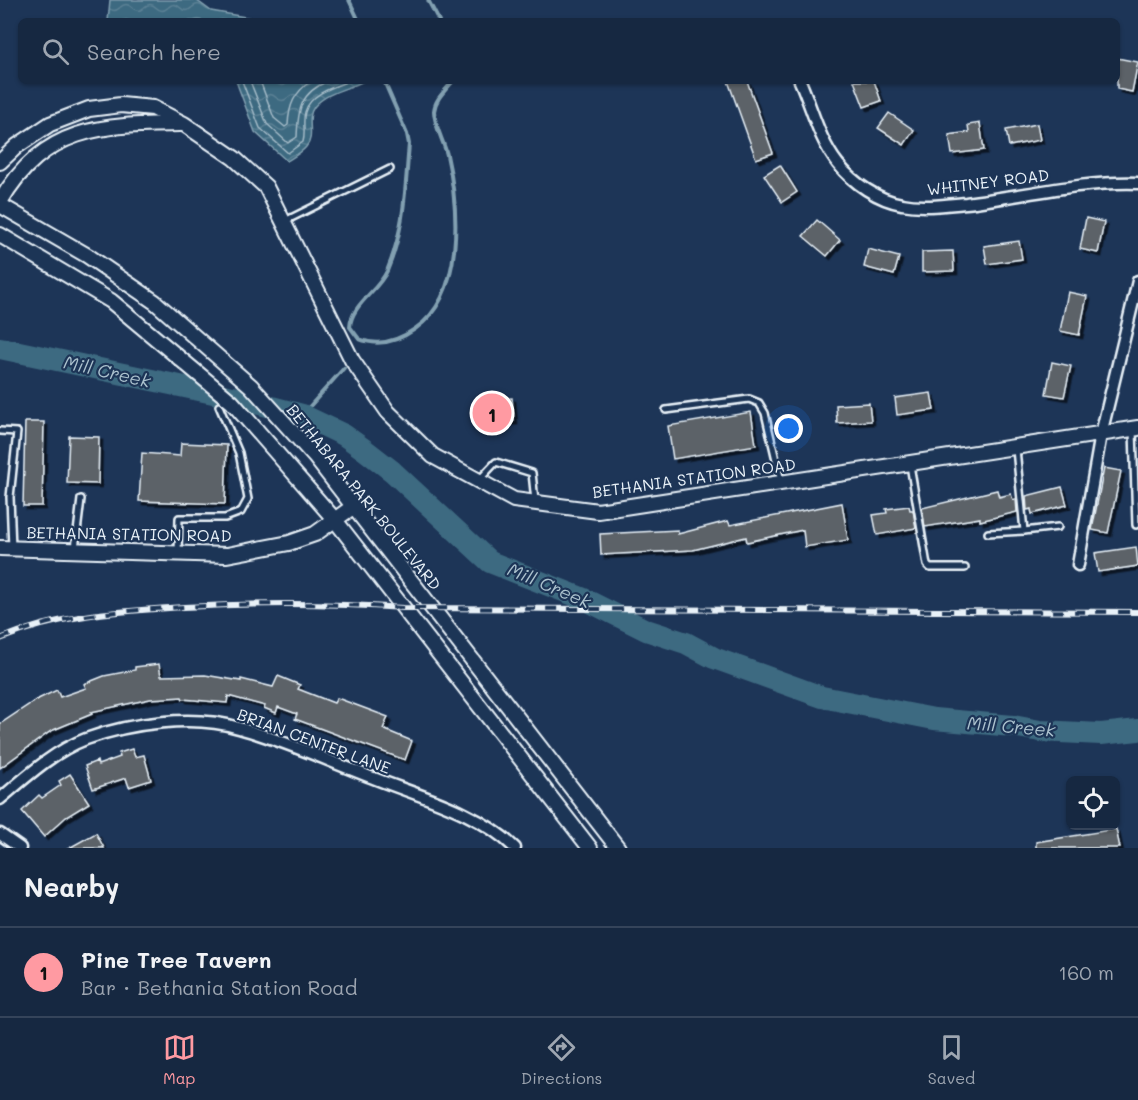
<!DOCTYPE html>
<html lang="en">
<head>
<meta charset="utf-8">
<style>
	body { margin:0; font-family:Mali,sans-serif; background:#23344c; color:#f1f3f6 }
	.controls { position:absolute; right:18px; bottom:18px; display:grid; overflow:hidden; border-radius:9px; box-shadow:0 2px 4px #0004 }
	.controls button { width:54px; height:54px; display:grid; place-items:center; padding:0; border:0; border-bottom:2px solid #35445a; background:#162841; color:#f1f3f6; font:30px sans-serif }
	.you { position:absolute; left:789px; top:429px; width:21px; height:21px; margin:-15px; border:4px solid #fff; border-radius:50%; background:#1a73e8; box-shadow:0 0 0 9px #1a73e833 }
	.badge { display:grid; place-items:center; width:39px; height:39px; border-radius:50%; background:#ff9aa2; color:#111; font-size:20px; font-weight:700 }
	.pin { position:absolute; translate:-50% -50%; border:3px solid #fff; box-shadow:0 2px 6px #0006 }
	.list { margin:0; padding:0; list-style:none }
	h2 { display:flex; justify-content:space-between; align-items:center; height:78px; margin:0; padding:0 24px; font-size:26px }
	h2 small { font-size:20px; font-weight:400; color:#9ea6b1 }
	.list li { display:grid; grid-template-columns:39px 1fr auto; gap:18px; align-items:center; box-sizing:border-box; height:90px; padding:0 24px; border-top:2px solid #35445a }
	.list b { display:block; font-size:22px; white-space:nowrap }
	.list p { margin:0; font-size:20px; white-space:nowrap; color:#9ea6b1 }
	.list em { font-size:20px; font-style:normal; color:#9ea6b1 }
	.icon { flex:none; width:33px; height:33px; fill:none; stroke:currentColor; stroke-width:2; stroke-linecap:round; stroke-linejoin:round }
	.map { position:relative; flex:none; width:1138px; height:848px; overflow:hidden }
	.search { position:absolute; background:#162841; box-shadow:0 2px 4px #0004; left:18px; right:18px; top:18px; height:66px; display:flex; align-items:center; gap:15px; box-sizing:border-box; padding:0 21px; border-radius:9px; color:#9ea6b1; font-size:22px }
	.sheet { height:168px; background:#162841 }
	nav { display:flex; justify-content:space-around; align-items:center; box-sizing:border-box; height:84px; border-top:2px solid #35445a; background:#162841; font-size:16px; color:#9ea6b1 }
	nav a { display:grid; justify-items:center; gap:3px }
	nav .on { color:#ff9aa2 }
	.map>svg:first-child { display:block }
	.water { fill:url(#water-waves); stroke:#82a0b1; stroke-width:1.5 }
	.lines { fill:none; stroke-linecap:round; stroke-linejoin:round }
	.shore { stroke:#a4bbc8; stroke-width:1.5 }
	.stream { stroke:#82a0b1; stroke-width:4 }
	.river { stroke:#3e6a81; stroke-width:22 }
	.building { fill:#5c6268; stroke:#e8f1f8; stroke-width:1.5; filter:url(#shadow) }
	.service-casing { stroke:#e8f1f8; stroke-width:10 }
	.minor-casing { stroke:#e8f1f8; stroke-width:15 }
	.tertiary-casing { stroke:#e8f1f8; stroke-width:18 }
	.service { stroke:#1d3557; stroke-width:5 }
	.minor { stroke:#1d3557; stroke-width:10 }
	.tertiary { stroke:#1d3557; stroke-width:14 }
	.rail-casing { stroke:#e8f1f8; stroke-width:6 }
	.rail { stroke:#1d3557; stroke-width:4; stroke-dasharray:11; stroke-linecap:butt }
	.labels { text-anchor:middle; stroke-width:4.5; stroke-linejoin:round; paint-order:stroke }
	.street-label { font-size:16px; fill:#e8f1f8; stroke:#1d3557 }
	.water-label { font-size:18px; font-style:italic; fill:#acc2ce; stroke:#1d3557 }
</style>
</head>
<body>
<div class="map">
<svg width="1138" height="848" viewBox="0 0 1138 848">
	<defs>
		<pattern id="water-waves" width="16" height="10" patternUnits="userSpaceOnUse" patternTransform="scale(1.5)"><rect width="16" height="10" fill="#3e6a81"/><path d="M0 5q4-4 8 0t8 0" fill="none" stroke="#5a8094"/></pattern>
		<filter id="shadow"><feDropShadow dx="3.5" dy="3.5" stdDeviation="0" flood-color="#0009"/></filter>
	</defs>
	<rect width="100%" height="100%" fill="#1d3557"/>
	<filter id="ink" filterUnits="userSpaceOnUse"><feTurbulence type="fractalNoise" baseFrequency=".0167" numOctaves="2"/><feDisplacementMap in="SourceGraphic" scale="12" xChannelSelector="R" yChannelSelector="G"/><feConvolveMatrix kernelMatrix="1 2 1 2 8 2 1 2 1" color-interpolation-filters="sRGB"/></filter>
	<g filter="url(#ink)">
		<!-- water -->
		<g class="water">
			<polygon points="110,0 196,0 211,11 251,18 255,21 108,21"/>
			<path d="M236 81H364C348 89 326 92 314 107 305 119 316 136 306 147 301 153 293 157 287 161L255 132Z"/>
		</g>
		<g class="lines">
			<!-- shore -->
			<g class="shore">
				<path d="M242 81 260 128 288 153 303 142C306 132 302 122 305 112 310 94 333 87 349 81"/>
				<path d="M250 81 267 124 288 143 297 137C298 109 300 93 328 81"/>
				<path d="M260 81 274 118 285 127 288 125C289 105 294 93 311 81"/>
			</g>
			<!-- stream -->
			<g class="stream">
				<polyline points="349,0 359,21"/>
				<polyline points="428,0 439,21"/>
				<path d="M384 81 407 134 409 144C405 190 405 228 387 271 378 291 351 305 350 327L359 339C379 347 398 341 415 329 465 295 459 208 447 155 444 142 434 125 434 111 435 99 446 90 453 81"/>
				<polyline points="302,415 344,368"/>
			</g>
			<!-- river -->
			<polyline class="river" points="0,348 237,398 302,415 344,435 365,450 392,471 490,562 584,599 646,630 686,643 714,658 822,697 934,719 1013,726 1040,731 1101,734 1138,730"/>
		</g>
		<!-- building -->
		<g class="building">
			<polygon points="1117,58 1138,62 1132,92 1117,89"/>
			<polygon points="728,81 747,81 773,153 756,159"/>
			<polygon points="854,81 874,81 881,101 864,107"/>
			<polygon points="889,113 914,130 904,145 878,128"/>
			<polygon points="980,123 984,150 952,154 949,135 969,132 968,125"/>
			<polygon points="1037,124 1040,140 1009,146 1006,130"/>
			<polygon points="780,165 797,192 782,202 764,175"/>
			<polygon points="1086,218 1104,222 1098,253 1080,249"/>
			<polygon points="817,220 840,240 827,256 803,236"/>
			<polygon points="1019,241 1022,259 987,264 984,246"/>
			<polygon points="868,249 899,257 894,275 864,267"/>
			<polygon points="953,251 954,271 922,272 922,252"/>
			<polygon points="1068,292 1087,296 1079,335 1060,331"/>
			<polygon points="1052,362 1071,366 1064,397 1046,394"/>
			<polygon points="931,393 934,410 897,415 895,398"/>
			<polygon points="512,398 514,421 503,422 503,426 488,427 488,423 475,424 473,408 482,408 481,403 500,402 500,399"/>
			<polygon points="869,403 871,421 837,423 836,405"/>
			<polygon points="751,412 756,445 673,459 668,426"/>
			<polygon points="25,422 44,422 42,506 23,506"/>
			<polygon points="69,436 99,437 98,484 67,483"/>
			<polygon points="181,443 227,445 225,504 139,501 142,453 180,456"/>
			<polygon points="1104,468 1121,471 1108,533 1092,530"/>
			<polygon points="1062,487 1067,505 1032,514 1031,509 1027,510 1026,496"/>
			<polygon points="997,490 999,497 1011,494 1013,500 1016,499 1017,512 980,521 980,518 925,527 922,508"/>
			<polygon points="842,503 848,540 805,547 803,530 747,542 746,537 693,550 601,555 600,534 678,530 678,534 728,521 730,525"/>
			<polygon points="909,506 910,510 913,510 916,528 877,535 873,515 887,513 886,509"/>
			<polygon points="1136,547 1138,566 1098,572 1095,553"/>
			<polygon points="159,664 161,676 205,675 241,681 241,679 273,687 278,676 300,685 298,689 334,703 337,698 388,717 383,729 412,741 405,760 295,719 297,714 278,707 276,713 264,708 265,706 228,696 227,703 183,699 182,697 150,699 91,712 92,714 51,731 0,768 0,724 36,700 57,690 60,697 86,688 84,684 104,676 135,670 135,667"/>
			<polygon points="132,749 135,757 144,755 151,780 129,787 126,778 93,789 85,766 97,761 98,765 120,757 119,753"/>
			<polygon points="70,774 89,803 66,817 44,837 22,811 39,795 42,798 61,785 59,781"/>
			<polygon points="1116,829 1120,848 1036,848 1036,842"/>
			<polygon points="96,833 104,848 69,848"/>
		</g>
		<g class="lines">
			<!-- service casing -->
			<g class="service-casing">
				<g id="service">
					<polyline points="285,221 390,169"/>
					<polyline points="666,410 749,399 759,403 765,413 781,481"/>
					<polyline points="1133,430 1136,525"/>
					<polyline points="0,431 17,432 10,497 12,548"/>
					<polyline points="1016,449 1024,531 1058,527"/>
					<polyline points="910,465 927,565 930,568 965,568"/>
					<polyline points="480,479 496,462 532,473 535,501"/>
					<polyline points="988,533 1024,531"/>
					<polyline points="75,549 81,499"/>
					<polyline points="178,552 179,518 225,518 241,512 248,499 239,453 219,406"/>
				</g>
			</g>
			<!-- minor casing -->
			<g class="minor-casing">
				<g id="minor">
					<path d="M800 81C812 108 819 140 838 164 853 183 878 200 902 204 923 208 945 205 966 203 1024 196 1080 181 1138 183"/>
					<polyline points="1078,565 1101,434 1138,281"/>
					<path d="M0 799C26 777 54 751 86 739 130 723 194 714 239 728 286 741 331 762 376 779 422 797 479 812 515 848"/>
					<polyline points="0,834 20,848"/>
				</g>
			</g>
			<!-- tertiary casing -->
			<g class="tertiary-casing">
				<g id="tertiary">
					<polyline points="0,162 17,146 50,124 89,109 121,105 153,108 184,124 234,158 266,187 352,360 388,412 433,456 514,500 598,511 1138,428"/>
					<path d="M0 202C45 125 102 125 182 124"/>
					<polyline points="0,205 88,256 155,302 251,386 315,457 618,848"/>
					<polyline points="0,235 111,301 232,402 335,520 590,848"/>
					<polyline points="0,548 227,555 289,543 315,534 354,506"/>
				</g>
			</g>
			<!-- service -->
			<use href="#service" class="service"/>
			<!-- minor -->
			<use href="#minor" class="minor"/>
			<!-- tertiary -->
			<use href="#tertiary" class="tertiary"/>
			<!-- rail casing -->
			<g class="rail-casing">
				<path id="rail" d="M0 639C59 614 121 611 184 607 257 603 330 603 403 608L1138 612"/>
			</g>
			<!-- rail -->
			<use href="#rail" class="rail"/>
		</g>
	</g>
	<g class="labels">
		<!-- street labels -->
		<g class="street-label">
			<text transform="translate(988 182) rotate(-7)" y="6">WHITNEY ROAD</text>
			<text transform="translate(694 478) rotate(-8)" y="6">BETHANIA STATION ROAD</text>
			<text transform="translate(364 497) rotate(51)" y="6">BETHABARA PARK BOULEVARD</text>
			<text transform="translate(129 534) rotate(1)" y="6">BETHANIA STATION ROAD</text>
			<text transform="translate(314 741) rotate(20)" y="6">BRIAN CENTER LANE</text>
		</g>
		<!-- water labels -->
		<g class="water-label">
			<text transform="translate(107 372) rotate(13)" y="6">Mill Creek</text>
			<text transform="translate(549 586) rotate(23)" y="6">Mill Creek</text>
			<text transform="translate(1011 727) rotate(5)" y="6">Mill Creek</text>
		</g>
	</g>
</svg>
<div class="controls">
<button><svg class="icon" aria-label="locate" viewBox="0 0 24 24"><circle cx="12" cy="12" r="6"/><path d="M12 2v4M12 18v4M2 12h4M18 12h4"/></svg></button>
</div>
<div class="you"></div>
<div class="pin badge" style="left:492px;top:413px">1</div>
<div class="search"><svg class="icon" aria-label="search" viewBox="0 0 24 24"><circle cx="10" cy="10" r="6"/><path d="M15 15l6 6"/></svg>Search here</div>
</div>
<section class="sheet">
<h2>Nearby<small></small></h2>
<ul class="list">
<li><span class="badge">1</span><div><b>Pine Tree Tavern</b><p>Bar · Bethania Station Road</p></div><em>160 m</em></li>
</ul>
</section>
<nav>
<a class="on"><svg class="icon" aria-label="map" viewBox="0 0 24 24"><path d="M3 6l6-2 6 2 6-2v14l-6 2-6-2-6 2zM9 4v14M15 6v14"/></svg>Map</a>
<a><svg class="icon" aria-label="directions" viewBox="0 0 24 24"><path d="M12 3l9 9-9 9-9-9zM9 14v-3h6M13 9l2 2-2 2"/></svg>Directions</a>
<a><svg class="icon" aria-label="saved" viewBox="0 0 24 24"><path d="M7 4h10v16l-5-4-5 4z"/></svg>Saved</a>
</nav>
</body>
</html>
